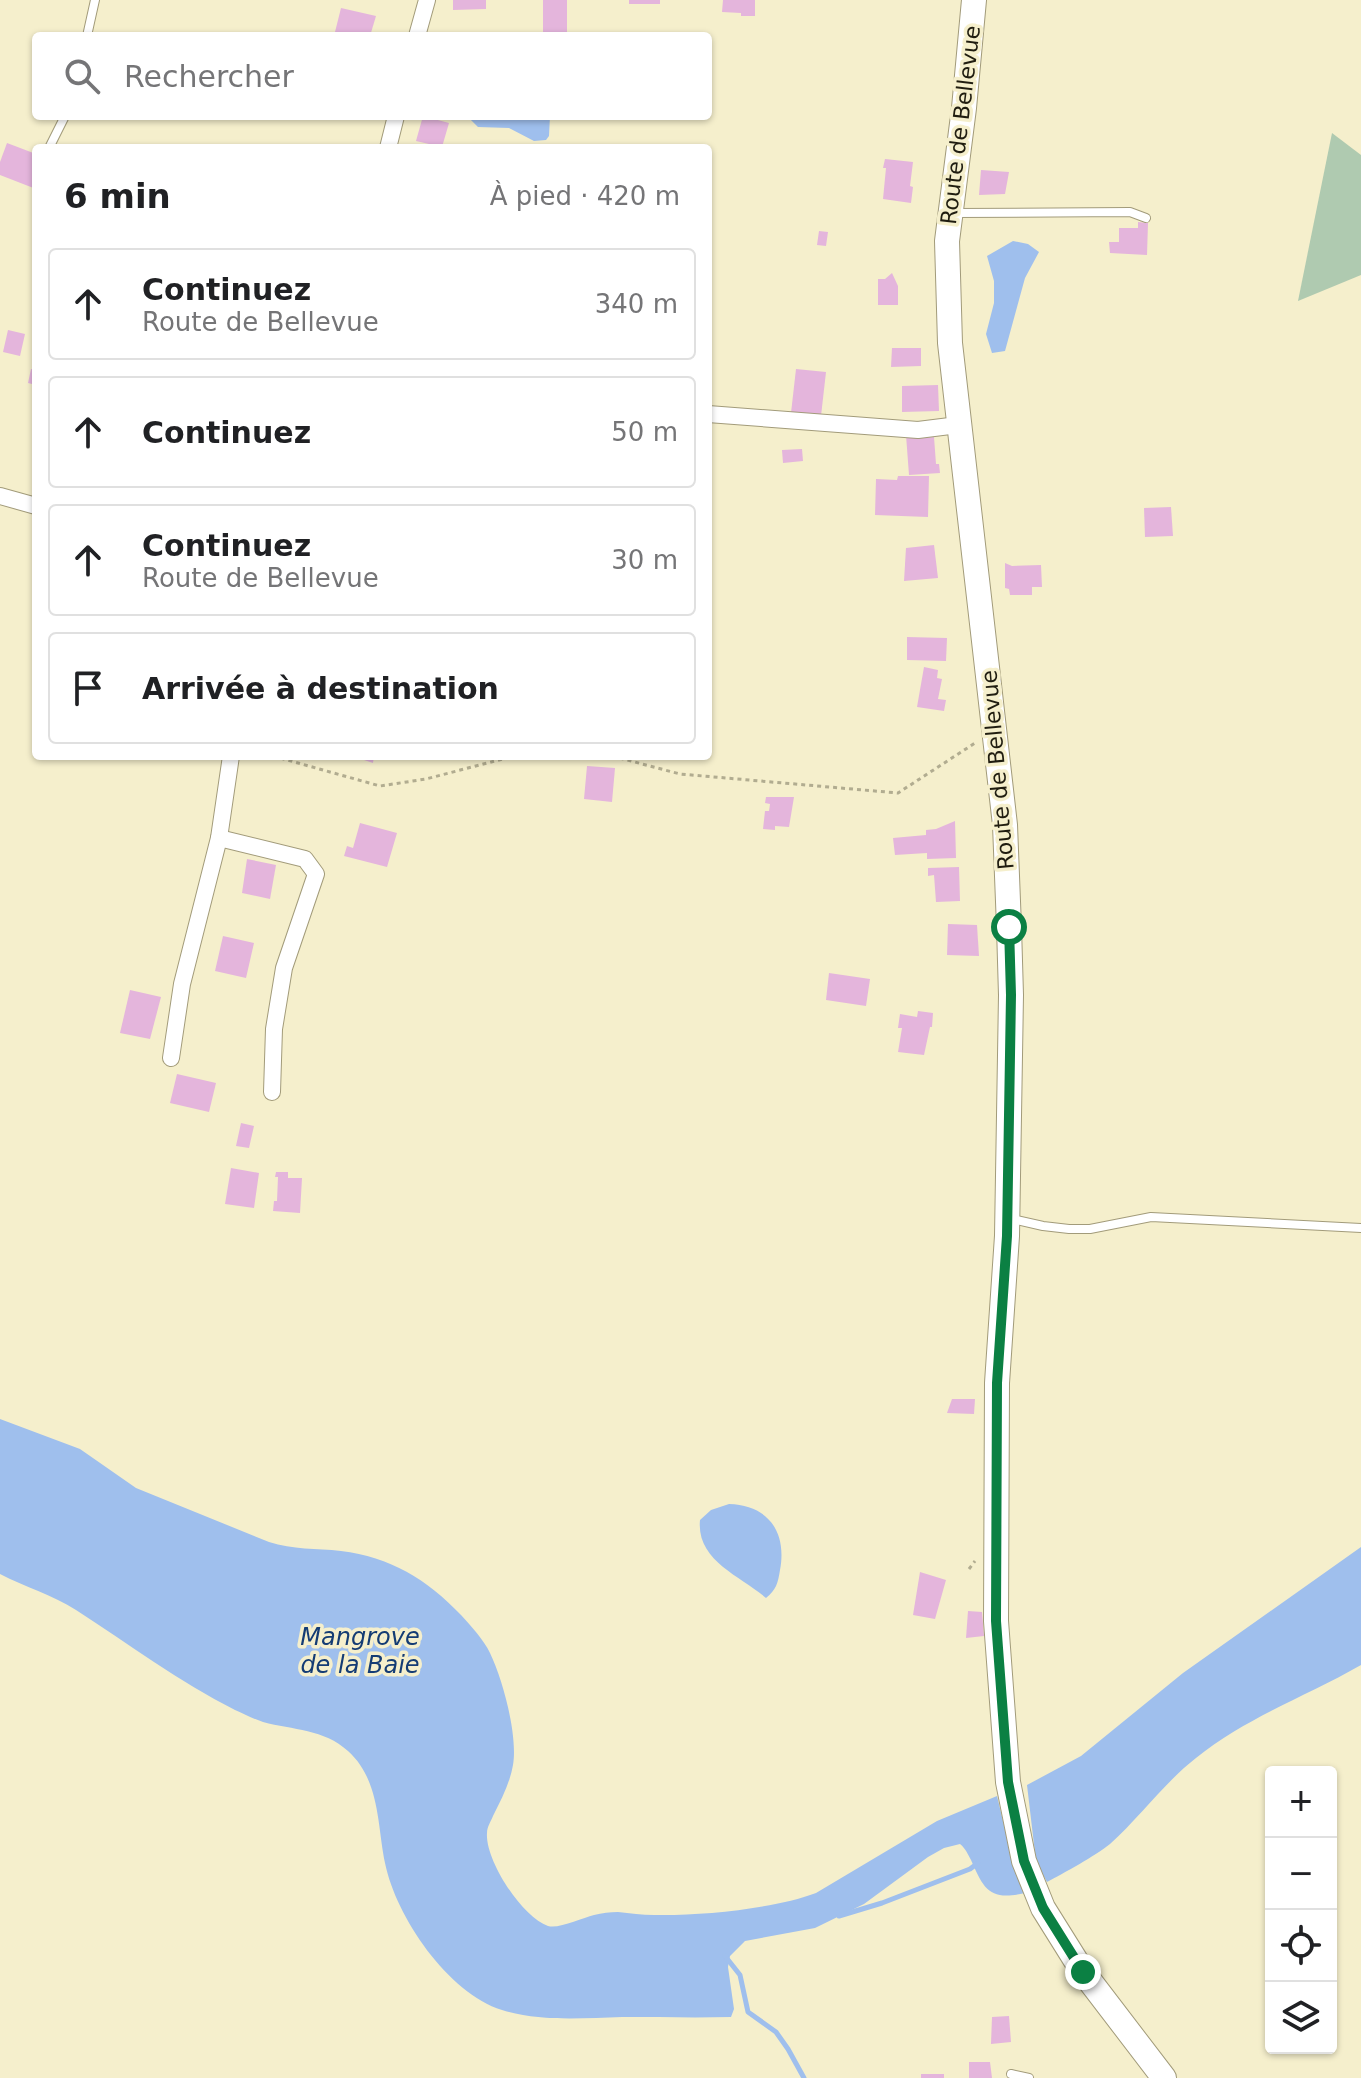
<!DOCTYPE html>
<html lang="fr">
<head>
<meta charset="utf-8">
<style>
	body { margin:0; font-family:"DejaVu Sans",sans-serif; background:#f6f6f6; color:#202124 }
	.controls { position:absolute; right:24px; bottom:24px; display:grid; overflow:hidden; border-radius:8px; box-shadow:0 2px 6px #0004 }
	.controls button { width:72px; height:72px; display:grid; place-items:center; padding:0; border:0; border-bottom:2px solid #e0e0e0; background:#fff; color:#202124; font:40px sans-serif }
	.stop { position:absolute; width:24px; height:24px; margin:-18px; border:6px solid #0b8043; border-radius:50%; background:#fff }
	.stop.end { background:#0b8043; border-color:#fff; box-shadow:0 2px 8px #0008 }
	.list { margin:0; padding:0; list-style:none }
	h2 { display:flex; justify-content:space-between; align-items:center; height:104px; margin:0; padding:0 32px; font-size:34px }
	h2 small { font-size:26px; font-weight:400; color:#757577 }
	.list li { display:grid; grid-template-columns:52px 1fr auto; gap:24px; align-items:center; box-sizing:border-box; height:112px; margin:0 16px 16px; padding:0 16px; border:2px solid #e0e0e0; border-radius:8px }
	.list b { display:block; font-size:30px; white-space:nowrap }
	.list p { margin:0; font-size:26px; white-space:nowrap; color:#757577 }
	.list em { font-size:26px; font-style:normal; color:#757577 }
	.icon { flex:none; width:44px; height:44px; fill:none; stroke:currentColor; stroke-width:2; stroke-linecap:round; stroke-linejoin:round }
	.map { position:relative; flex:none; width:1361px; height:2078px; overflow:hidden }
	.search { position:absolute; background:#fff; box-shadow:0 2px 6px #0004; left:32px; top:32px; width:680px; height:88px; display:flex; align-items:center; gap:20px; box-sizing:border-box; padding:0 28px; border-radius:8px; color:#757577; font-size:30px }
	.panel { position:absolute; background:#fff; box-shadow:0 2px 6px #0004; left:32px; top:144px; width:680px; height:616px; border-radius:8px }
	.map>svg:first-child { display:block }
	.green { fill:#afcab0 }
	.water { fill:#9fbfed }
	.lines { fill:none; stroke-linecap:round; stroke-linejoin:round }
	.stream { stroke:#9fbfed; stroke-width:5 }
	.building { fill:#e4b5dc }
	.service-casing { stroke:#a29b7a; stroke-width:10 }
	.minor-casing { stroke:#a29b7a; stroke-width:18 }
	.secondary-casing { stroke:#a29b7a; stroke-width:26 }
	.path { stroke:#b1ac90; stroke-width:3; stroke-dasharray:4 4; stroke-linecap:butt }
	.service { stroke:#fff; stroke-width:8 }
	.minor { stroke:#fff; stroke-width:16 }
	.secondary { stroke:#fff; stroke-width:24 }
	.route { stroke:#0b8043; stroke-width:10 }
	.labels { text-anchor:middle; stroke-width:7; stroke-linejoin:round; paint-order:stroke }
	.street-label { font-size:22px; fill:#201d10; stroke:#f5efcc }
	.water-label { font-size:24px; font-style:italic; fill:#143c74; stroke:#f5efcc }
</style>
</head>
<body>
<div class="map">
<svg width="1361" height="2078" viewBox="0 0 1361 2078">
	<rect width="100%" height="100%" fill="#f5efcc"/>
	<!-- green -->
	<polygon class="green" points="1332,133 1361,155 1361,275 1298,301"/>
	<!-- water -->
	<g class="water">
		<polygon points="467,116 550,116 549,136 546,140 534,141 509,128 478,127"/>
		<polygon points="1013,241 1028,244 1039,252 1025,278 1005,351 992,353 986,334 994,303 994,281 987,256"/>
		<path d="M0 1419 80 1449 136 1488 269 1542C293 1550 316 1548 341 1551 390 1557 427 1579 461 1615 471 1626 484 1640 490 1653 503 1680 518 1736 513 1765 510 1783 501 1800 493 1816 491 1821 487 1827 487 1833 485 1860 522 1917 548 1926 559 1929 582 1918 594 1915 602 1913 610 1912 618 1912 630 1913 642 1915 654 1915 701 1916 773 1909 816 1893L937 1821 997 1796 1012 1858 1035 1853 1027 1785 1081 1756 1183 1673 1361 1547V1665C1305 1697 1247 1717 1196 1758 1164 1783 1140 1817 1110 1844 1095 1856 1064 1873 1047 1882L1037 1864 1025 1893C990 1901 984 1890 971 1860 967 1853 966 1849 960 1844L944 1848 928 1857 864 1904 815 1928 745 1941 730 1956 728 1967 734 2009 731 2017C695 2018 659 2017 622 2017 583 2018 540 2022 502 2010 448 1993 396 1917 385 1863 377 1824 380 1780 348 1751 324 1729 293 1730 263 1722 254 1719 244 1714 235 1710 179 1682 129 1644 76 1610 53 1595 25 1587 0 1574Z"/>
		<path d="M729 1504C769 1505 787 1533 780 1570 778 1583 776 1590 766 1598 741 1576 696 1561 700 1520L711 1510Z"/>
	</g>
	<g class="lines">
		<!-- stream -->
		<g class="stream">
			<polyline points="839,1916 882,1903 970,1869 978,1863"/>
			<polyline points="725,1956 740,1975 748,2012 776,2032 788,2049 804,2078"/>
		</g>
	</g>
	<!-- building -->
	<g class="building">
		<polygon points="453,0 486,0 486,9 453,10"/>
		<rect x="543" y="0" width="24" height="36"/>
		<rect x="629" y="0" width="31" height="4"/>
		<polygon points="723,0 755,0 755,16 741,16 741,13 722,12"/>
		<polygon points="341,8 376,16 370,36 334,36"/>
		<polygon points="423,116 449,123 442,147 416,141"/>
		<polygon points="7,143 36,154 36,189 0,175 0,162"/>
		<polygon points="885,159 913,162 910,186 913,187 911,203 883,199 886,168 883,168"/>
		<polygon points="981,170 1009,172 1005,194 979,195"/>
		<polygon points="1138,222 1148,223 1147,255 1110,253 1109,242 1119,242 1119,228 1138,228"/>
		<polygon points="819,231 828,232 826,246 817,245"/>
		<polygon points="892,273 898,286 898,305 878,305 878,279 885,279"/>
		<polygon points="8,330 25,334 20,356 3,352"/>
		<polygon points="892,348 921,348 921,366 891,367"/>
		<polygon points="31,369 36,370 36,385 28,383"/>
		<polygon points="796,369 826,372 821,416 791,413"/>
		<polygon points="938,385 939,411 902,412 902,386"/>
		<polygon points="906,435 919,438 934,437 936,464 939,464 940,473 909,475"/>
		<polygon points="802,449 803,461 783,463 782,450"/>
		<polygon points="898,476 929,476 928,517 875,515 876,479 897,480"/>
		<polygon points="1171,507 1173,536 1145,537 1144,508"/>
		<polygon points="934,545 938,578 904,581 906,548"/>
		<polygon points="1005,563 1012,566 1041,565 1042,587 1032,587 1032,595 1010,595 1009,589 1005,588"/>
		<polygon points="907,637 947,638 946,661 907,660"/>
		<polygon points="924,667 938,670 937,678 942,679 938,699 946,700 944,711 917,707"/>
		<polygon points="352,756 374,756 373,763"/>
		<polygon points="587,766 615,768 612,802 584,799"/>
		<polygon points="766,797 794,797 789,827 775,826 775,830 763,829 765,811 769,811 770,804 765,803"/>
		<polygon points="955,821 956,858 927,859 927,853 895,855 893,838 926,835 926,830 936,829"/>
		<polygon points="360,823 397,833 387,867 344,856 347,846 353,848"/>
		<polygon points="247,859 276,865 270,899 242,893"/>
		<polygon points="959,867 960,901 936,902 934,875 928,876 928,868"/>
		<polygon points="948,924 977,925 979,956 947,955"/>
		<polygon points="223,936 254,943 246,978 215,971"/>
		<polygon points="829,973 870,979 866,1006 826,1000"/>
		<polygon points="130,990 161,997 150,1039 120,1033"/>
		<polygon points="918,1011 933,1013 932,1027 930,1027 924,1055 898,1052 902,1028 898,1028 900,1014 917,1017"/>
		<polygon points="177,1074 216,1083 209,1112 170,1103"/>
		<polygon points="241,1123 254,1126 249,1148 236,1146"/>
		<polygon points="231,1168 259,1173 254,1208 225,1204"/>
		<polygon points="276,1172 288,1172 288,1178 302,1178 300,1213 273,1211 274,1201 277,1201 278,1177 275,1177"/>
		<polygon points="952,1399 975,1399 974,1414 947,1413"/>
		<polygon points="920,1572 946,1580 935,1619 913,1615"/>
		<polygon points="968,1611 982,1612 984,1636 966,1638"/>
		<polygon points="1009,2016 1011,2042 991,2044 992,2017"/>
		<polygon points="969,2062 990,2062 992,2078 969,2078"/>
		<rect x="921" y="2074" width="23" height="4"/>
	</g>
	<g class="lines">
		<!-- service casing -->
		<g class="service-casing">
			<g id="service">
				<polyline points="87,36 95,0"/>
				<polyline points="49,148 65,116"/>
				<polyline points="954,213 1130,212 1146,218"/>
				<polyline points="1012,1219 1043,1226 1069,1229 1090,1229 1151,1217 1361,1228"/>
				<polyline points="1011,2074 1029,2078"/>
			</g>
		</g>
		<!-- minor casing -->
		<g class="minor-casing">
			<g id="minor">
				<polyline points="417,36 427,0"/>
				<polyline points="388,148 396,116"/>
				<polyline points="708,414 918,430 958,425"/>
				<polyline points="0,496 36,506"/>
				<polyline points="219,838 305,859 316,874 284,968 274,1029 272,1092"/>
				<polyline points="171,1058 182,984 219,838 231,756"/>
			</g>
		</g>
		<!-- secondary casing -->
		<g class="secondary-casing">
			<polyline id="secondary" points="974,0 964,108 947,241 950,343 1005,825 1009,927 1011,995 1007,1236 997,1383 996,1621 1008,1782 1024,1861 1043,1908 1083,1972 1164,2078"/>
		</g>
		<!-- path -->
		<g class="path">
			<polyline points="273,756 380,786 426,779 514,756"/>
			<polyline points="612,756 680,774 898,793 975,743"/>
			<polyline points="969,1569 975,1561"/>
		</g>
		<!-- service -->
		<use href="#service" class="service"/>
		<!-- minor -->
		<use href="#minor" class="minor"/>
		<!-- secondary -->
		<use href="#secondary" class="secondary"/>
	</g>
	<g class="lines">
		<!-- route -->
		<polyline class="route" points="1009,927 1011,995 1007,1236 997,1383 996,1621 1008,1782 1024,1861 1043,1908 1083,1972"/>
	</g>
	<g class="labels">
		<!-- street labels -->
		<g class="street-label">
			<text transform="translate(960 125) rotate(-83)" y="8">Route de Bellevue</text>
			<text transform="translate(997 770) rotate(-95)" y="8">Route de Bellevue</text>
		</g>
		<!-- water labels -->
		<g class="water-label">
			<text x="360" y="1645">Mangrove<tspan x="360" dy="28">de la Baie</tspan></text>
		</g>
	</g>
</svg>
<div class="controls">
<button>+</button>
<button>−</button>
<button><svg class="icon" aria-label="locate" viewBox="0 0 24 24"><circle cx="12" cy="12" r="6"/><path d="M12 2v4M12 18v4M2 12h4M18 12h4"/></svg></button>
<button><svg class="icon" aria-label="layers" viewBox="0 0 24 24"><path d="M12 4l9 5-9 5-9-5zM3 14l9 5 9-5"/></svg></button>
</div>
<div class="stop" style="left:1009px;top:927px"></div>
<div class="stop end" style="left:1083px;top:1972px"></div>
<div class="search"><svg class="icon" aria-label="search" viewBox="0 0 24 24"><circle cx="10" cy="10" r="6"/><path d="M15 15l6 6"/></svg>Rechercher</div>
<section class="panel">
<h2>6 min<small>À pied · 420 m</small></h2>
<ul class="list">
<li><svg class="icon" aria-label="ahead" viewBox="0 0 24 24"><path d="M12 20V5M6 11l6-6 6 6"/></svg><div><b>Continuez</b><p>Route de Bellevue</p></div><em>340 m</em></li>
<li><svg class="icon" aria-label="ahead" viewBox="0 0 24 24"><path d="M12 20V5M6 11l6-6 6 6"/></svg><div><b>Continuez</b></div><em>50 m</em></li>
<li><svg class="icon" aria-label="ahead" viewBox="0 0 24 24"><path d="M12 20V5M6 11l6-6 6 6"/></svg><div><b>Continuez</b><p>Route de Bellevue</p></div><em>30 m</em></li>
<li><svg class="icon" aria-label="arrive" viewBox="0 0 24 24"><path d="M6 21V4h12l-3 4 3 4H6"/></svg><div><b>Arrivée à destination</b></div></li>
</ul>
</section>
</div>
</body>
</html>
